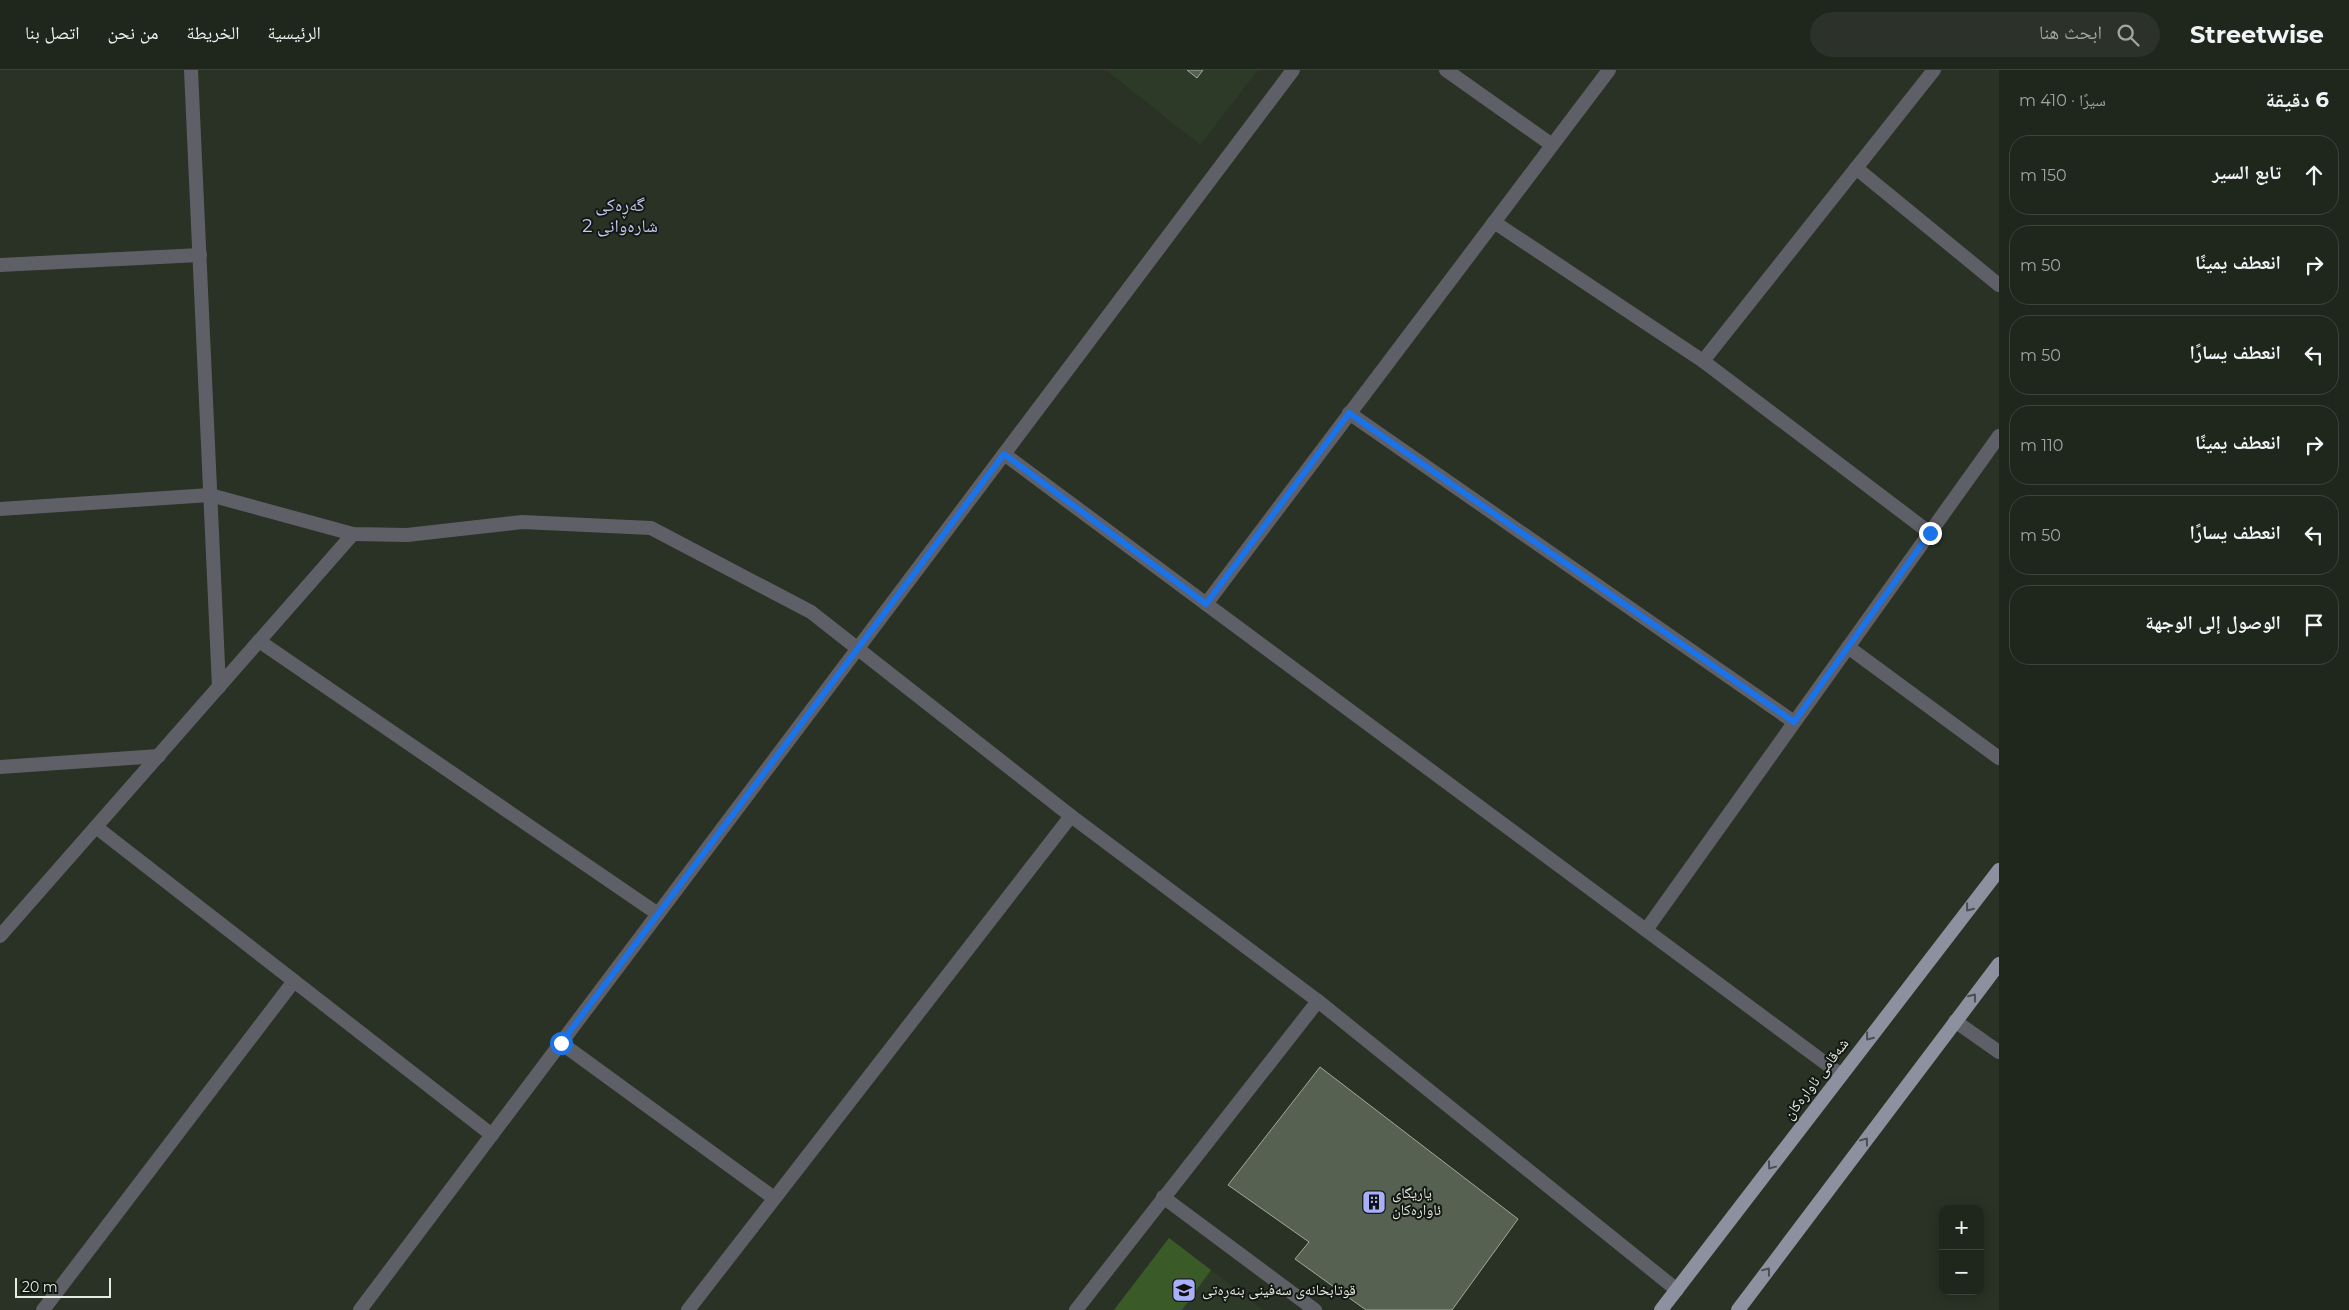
<!DOCTYPE html>
<html lang="ar">
<head>
<meta charset="utf-8">
<style>
	body { margin:0; font-family:Montserrat,"Noto Naskh Arabic",sans-serif; background:#2c3229; color:#f1f3f6; direction:rtl }
	.controls { position:absolute; right:15px; bottom:15px; display:grid; overflow:hidden; border-radius:10px; box-shadow:0 2px 12px #0003 }
	.controls button { width:45px; height:45px; display:grid; place-items:center; padding:0; border:0; border-bottom:1px solid #3c433b; background:#1f261c; color:#f1f3f6; font:25px sans-serif }
	.scale { position:absolute; left:15px; bottom:12px; width:96px; box-sizing:border-box; padding-left:5px; border:2px solid #e5ebe3; border-top:0; font-size:14px; line-height:18px; white-space:nowrap; color:#e5ebe3; -webkit-text-stroke:4px #141812; paint-order:stroke }
	.stop { position:absolute; width:15px; height:15px; margin:-11px; border:4px solid #1a73e8; border-radius:50%; background:#fff }
	.stop.end { background:#1a73e8; border-color:#fff; box-shadow:0 1px 5px #0008 }
	.list { margin:0; padding:0; list-style:none }
	h2 { display:flex; justify-content:space-between; align-items:center; height:65px; margin:0; padding:0 20px; font-size:21px }
	h2 small { font-size:16px; font-weight:400; color:#a1a5a3 }
	.list li { display:grid; grid-template-columns:32px 1fr auto; gap:15px; align-items:center; box-sizing:border-box; height:80px; margin:0 10px 10px; padding:0 10px; border:1px solid #3c433b; border-radius:20px }
	.list b { display:block; font-size:19px; white-space:nowrap }
	.list em { font-size:16px; font-style:normal; color:#a1a5a3 }
	.icon { flex:none; width:28px; height:28px; fill:none; stroke:currentColor; stroke-width:2; stroke-linecap:round; stroke-linejoin:round }
	.map { position:relative; flex:none; width:1999px; height:1240px; overflow:hidden; direction:ltr }
	header { display:flex; align-items:center; gap:30px; box-sizing:border-box; height:70px; padding:0 25px; background:#1f261c; border-bottom:1px solid #3c433b }
	header strong { font-size:24px }
	nav { display:flex; gap:28px; margin-inline-start:auto; font-size:18px }
	.search { width:350px; height:45px; background:#2c3229; display:flex; align-items:center; gap:12px; box-sizing:border-box; padding:0 18px; border-radius:28px; color:#a1a5a3; font-size:19px }
	main { display:flex }
	aside { flex:1; background:#1f261c }
	.map>svg:first-child { display:block }
	.built { fill:#2d3a27 }
	.green { fill:#3a5a28 }
	.building { fill:#576152; stroke:#9faa9a }
	.lines { fill:none; stroke-linecap:round; stroke-linejoin:round }
	.minor { stroke:#5f6067; stroke-width:14 }
	.primary { stroke:#8d909f; stroke-width:14 }
	.oneway { stroke:#4a4e51 }
	.route { stroke:#1a73e8; stroke-width:6 }
	.labels { text-anchor:middle; stroke-width:4; stroke-linejoin:round; paint-order:stroke }
	.street-label { font-size:15px; fill:#e5ebe3; stroke:#141812 }
	.poi-label { font-size:15px; fill:#e5ebe3; stroke:#141812; text-anchor:start }
	.quarter-label { font-size:18px; fill:#c3c8f3; stroke:#141812 }
</style>
</head>
<body>
<header>
<strong>Streetwise</strong>
<div class="search"><svg class="icon" aria-label="search" viewBox="0 0 24 24"><circle cx="10" cy="10" r="6"/><path d="M15 15l6 6"/></svg>ابحث هنا</div>
<nav><a>الرئيسية</a><a>الخريطة</a><a>من نحن</a><a>اتصل بنا</a></nav>
</header>
<main>
<aside>
<h2>6 دقيقة<small>سيرًا · 410 m</small></h2>
<ul class="list">
<li><svg class="icon" aria-label="ahead" viewBox="0 0 24 24"><path d="M12 20V5M6 11l6-6 6 6"/></svg><div><b>تابع السير</b></div><em>150 m</em></li>
<li><svg class="icon" aria-label="right" viewBox="0 0 24 24"><path d="M7 20v-9h11M14 6l5 5-5 5"/></svg><div><b>انعطف يمينًا</b></div><em>50 m</em></li>
<li><svg class="icon" aria-label="left" viewBox="0 0 24 24"><path d="M17 20v-9H6M10 6l-5 5 5 5"/></svg><div><b>انعطف يسارًا</b></div><em>50 m</em></li>
<li><svg class="icon" aria-label="right" viewBox="0 0 24 24"><path d="M7 20v-9h11M14 6l5 5-5 5"/></svg><div><b>انعطف يمينًا</b></div><em>110 m</em></li>
<li><svg class="icon" aria-label="left" viewBox="0 0 24 24"><path d="M17 20v-9H6M10 6l-5 5 5 5"/></svg><div><b>انعطف يسارًا</b></div><em>50 m</em></li>
<li><svg class="icon" aria-label="arrive" viewBox="0 0 24 24"><path d="M6 21V4h12l-3 4 3 4H6"/></svg><div><b>الوصول إلى الوجهة</b></div></li>
</ul>
</aside>
<div class="map">
<svg width="1999" height="1240" viewBox="0 0 1999 1240">
	<rect width="100%" height="100%" fill="#293225"/>
	<!-- built -->
	<g class="built">
		<polygon points="1106,0 1258,0 1200,75"/>
		<polygon points="1169,1168 1264,1240 1114,1240"/>
	</g>
	<!-- green -->
	<polygon class="green" points="1169,1168 1211,1200 1182,1240 1114,1240"/>
	<!-- building -->
	<g class="building">
		<polygon points="1187,0 1203,0 1197,8"/>
		<polygon points="1320,997 1518,1149 1452,1240 1366,1240 1295,1189 1309,1172 1228,1115"/>
	</g>
	<g class="lines">
		<!-- minor -->
		<g class="minor">
			<polyline points="191,0 219,617"/>
			<polyline points="1446,0 1552,75"/>
			<polyline points="1856,98 1999,215"/>
			<polyline points="1494,152 1703,291 1930,463"/>
			<polyline points="0,195 200,185"/>
			<polyline points="1703,291 1934,0"/>
			<polyline points="1349,343 1794,652"/>
			<polyline points="1004,384 1840,1004"/>
			<polyline points="0,439 210,425 353,464 407,465 522,452 651,458 811,542 1071,746 1318,931 1677,1220"/>
			<polyline points="1206,534 1609,0"/>
			<polyline points="259,571 658,844"/>
			<polyline points="1848,577 1999,688"/>
			<polyline points="0,697 159,686"/>
			<polyline points="96,757 492,1065"/>
			<polyline points="1646,860 1999,366"/>
			<polyline points="0,866 353,464"/>
			<polyline points="1955,951 1999,982"/>
			<polyline points="561,973 774,1128"/>
			<polyline points="1163,1127 1315,1240"/>
			<polyline points="43,1240 294,911"/>
			<polyline points="360,1240 1293,0"/>
			<polyline points="688,1240 1071,746"/>
			<polyline points="1076,1240 1318,931"/>
		</g>
		<!-- primary -->
		<g class="primary">
			<polyline points="1661,1240 1999,800"/>
			<polyline points="1738,1240 1999,894"/>
		</g>
	</g>
	<!-- one-way arrows -->
	<defs><path id="oneway-chevron" d="M-2-3.5L2.5 0L-2 3.5" fill="none" stroke-width="1.6" stroke-linecap="round" stroke-linejoin="round" transform="scale(1.25)"/></defs>
	<g class="oneway">
		<use href="#oneway-chevron" transform="translate(1969 838) rotate(128)"/>
		<use href="#oneway-chevron" transform="translate(1973 927) rotate(-52)"/>
		<use href="#oneway-chevron" transform="translate(1869 967) rotate(128)"/>
		<use href="#oneway-chevron" transform="translate(1865 1071) rotate(-53)"/>
		<use href="#oneway-chevron" transform="translate(1771 1096) rotate(127)"/>
		<use href="#oneway-chevron" transform="translate(1767 1201) rotate(-53)"/>
	</g>
	<g class="lines">
		<!-- route -->
		<polyline class="route" points="561,973 1004,384 1206,534 1349,343 1794,652 1930,463"/>
	</g>
	<!-- icons -->
	<defs>
		<g id="building-square" transform="scale(1.25)"><rect x="-9" y="-9" width="18" height="18" rx="4" fill="#a8b0fc" stroke="#141812"/><path d="M-4-6H4V6H1V3H-1V6H-4ZM-2.5-4.3h1.7v1.8h-1.7ZM.8-4.3h1.7v1.8H.8ZM-2.5-1h1.7V.8h-1.7ZM.8-1h1.7V.8H.8Z" fill="#111"/></g>
		<g id="school-square" transform="scale(1.25)"><rect x="-9" y="-9" width="18" height="18" rx="4" fill="#a8b0fc" stroke="#141812"/><path d="M0-5L7-2L0 1L-7-2ZM-4 1L0 2.5L4 1V4Q0 6-4 4Z" fill="#111"/></g>
	</defs>
	<g fill-rule="evenodd">
		<use href="#building-square" x="1374" y="1132"/>
		<use href="#school-square" x="1184" y="1220"/>
	</g>
	<g class="labels">
		<!-- street labels -->
		<g class="street-label">
			<text transform="translate(1816 1009) rotate(-53)" y="5">شەقامی ئاوارەکان</text>
		</g>
		<!-- poi labels -->
		<g class="poi-label">
			<text x="1392" y="1128">یاریگای<tspan x="1392" dy="17">ئاوارەکان</tspan></text>
			<text x="1202" y="1225">قوتابخانەی سەفینی بنەڕەتی</text>
		</g>
		<!-- quarter labels -->
		<g class="quarter-label">
			<text x="620" y="141">گەڕەکی<tspan x="620" dy="21">شارەوانی 2</tspan></text>
		</g>
	</g>
</svg>
<div class="controls">
<button>+</button>
<button>−</button>
</div>
<div class="scale">20 m</div>
<div class="stop" style="left:561px;top:973px"></div>
<div class="stop end" style="left:1930px;top:463px"></div>
</div>
</main>
</body>
</html>
